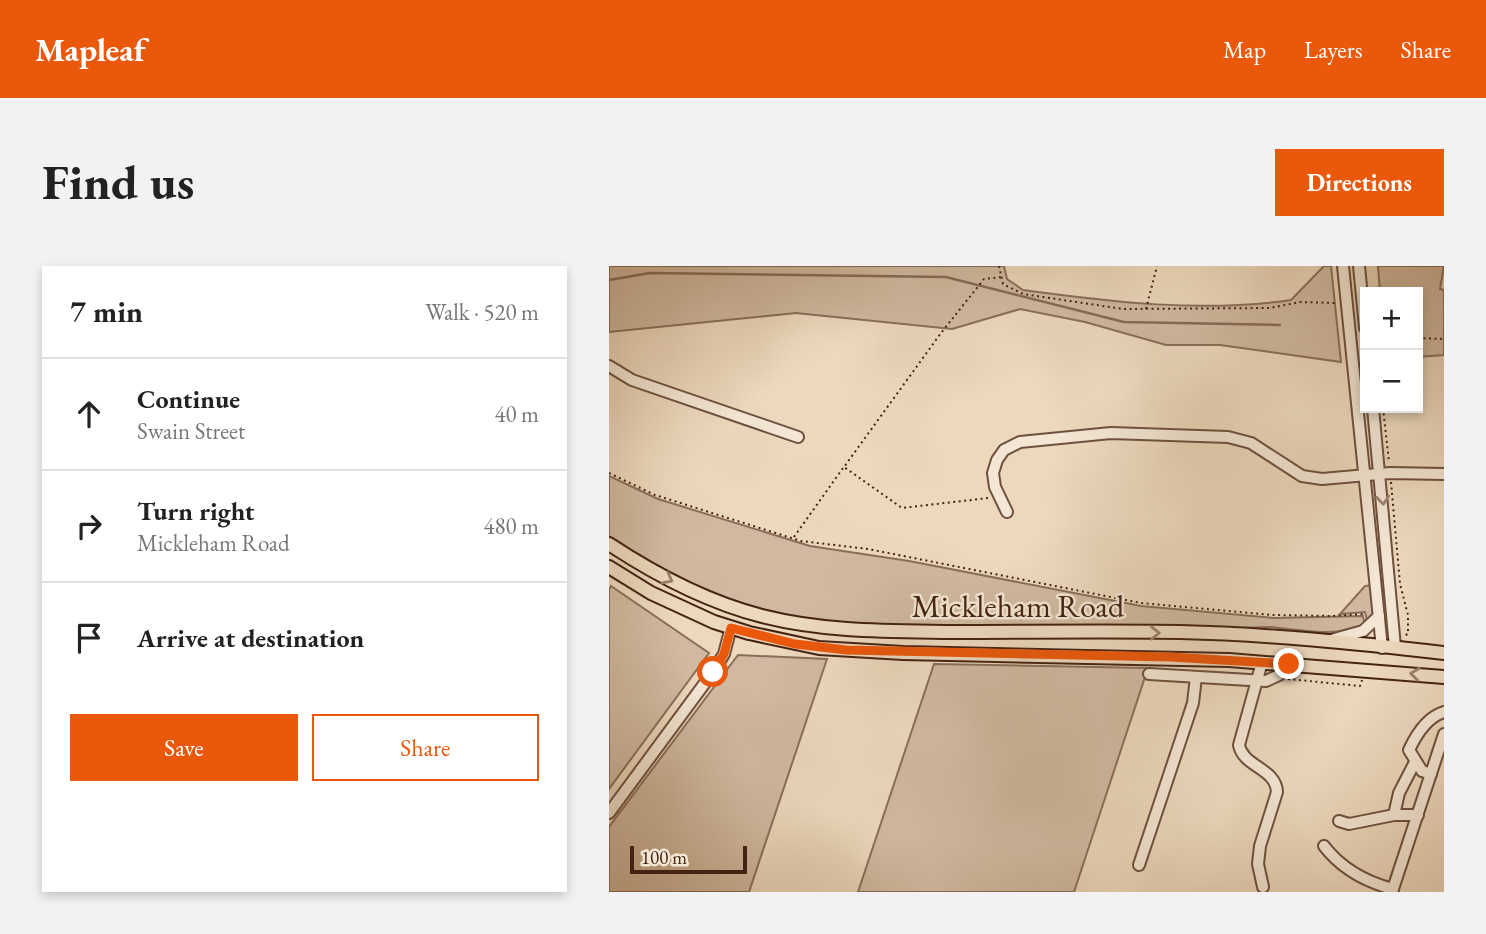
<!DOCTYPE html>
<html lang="en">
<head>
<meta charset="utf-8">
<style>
	body { margin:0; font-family:"EB Garamond",serif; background:#f2f2f2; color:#222 }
	.controls { position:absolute; right:21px; top:21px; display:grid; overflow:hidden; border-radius:0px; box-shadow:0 4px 10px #0003 }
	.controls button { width:63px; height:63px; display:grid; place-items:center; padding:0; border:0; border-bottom:2px solid #e0e0e0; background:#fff; color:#222; font:35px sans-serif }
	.scale { position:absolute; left:21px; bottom:18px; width:117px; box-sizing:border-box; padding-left:7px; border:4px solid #452313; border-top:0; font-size:19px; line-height:24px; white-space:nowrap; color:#452313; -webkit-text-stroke:5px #f3e6d4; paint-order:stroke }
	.stop { position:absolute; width:21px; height:21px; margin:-16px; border:5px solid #ea580c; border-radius:50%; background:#fff }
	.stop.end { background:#ea580c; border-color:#fff; box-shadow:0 2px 7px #0008 }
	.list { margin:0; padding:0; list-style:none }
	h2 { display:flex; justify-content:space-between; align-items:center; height:91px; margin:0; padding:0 28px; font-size:30px }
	h2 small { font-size:23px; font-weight:400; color:#767676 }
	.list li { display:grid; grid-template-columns:46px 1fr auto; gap:21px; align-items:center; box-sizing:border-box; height:112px; padding:0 28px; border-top:2px solid #e0e0e0 }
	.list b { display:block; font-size:26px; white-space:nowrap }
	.list p { margin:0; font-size:23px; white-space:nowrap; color:#767676 }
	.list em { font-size:23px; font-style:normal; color:#767676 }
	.actions { display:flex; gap:14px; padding:21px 28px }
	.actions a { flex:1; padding:16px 0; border:2px solid #ea580c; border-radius:0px; text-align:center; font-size:24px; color:#ea580c }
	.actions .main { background:#ea580c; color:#fff }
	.icon { flex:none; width:38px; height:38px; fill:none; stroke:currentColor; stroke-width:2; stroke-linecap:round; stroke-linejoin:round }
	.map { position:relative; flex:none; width:835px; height:626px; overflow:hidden; border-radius:0px }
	header { display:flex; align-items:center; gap:42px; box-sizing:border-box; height:98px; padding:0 35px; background:#ea580c; color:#fff }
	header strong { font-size:33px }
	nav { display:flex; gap:38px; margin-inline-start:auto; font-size:24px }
	.intro { display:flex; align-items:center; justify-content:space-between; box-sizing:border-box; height:168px; padding:0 42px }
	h1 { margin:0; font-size:49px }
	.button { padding:18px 32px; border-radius:0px; background:#ea580c; color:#fff; font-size:24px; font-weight:700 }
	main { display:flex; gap:42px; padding:0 42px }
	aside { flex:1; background:#fff; border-radius:0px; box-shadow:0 4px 10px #0003 }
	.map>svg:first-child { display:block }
	.green { fill:#d0b9a0; stroke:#8a6e5a; stroke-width:2 }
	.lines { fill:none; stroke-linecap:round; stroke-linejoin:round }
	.stream { stroke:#876a56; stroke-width:2.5 }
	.minor-casing { stroke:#6f503e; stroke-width:14 }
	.major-casing { stroke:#452313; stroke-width:16 }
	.path { stroke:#452313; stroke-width:2; stroke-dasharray:2 3.5; stroke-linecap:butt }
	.minor { stroke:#f3e6d4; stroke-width:10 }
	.major { stroke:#ecd8bd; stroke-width:12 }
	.oneway { stroke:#9c8474 }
	.oneway2 { stroke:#987e68 }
	.route { stroke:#ea580c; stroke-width:9 }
	.labels { text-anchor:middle; stroke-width:5; stroke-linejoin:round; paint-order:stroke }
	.street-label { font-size:32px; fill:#452313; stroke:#f3e6d4 }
</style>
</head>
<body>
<header>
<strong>Mapleaf</strong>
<nav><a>Map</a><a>Layers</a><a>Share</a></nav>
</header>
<div class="intro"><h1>Find us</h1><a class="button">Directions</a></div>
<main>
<aside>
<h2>7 min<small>Walk · 520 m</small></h2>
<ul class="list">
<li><svg class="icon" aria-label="ahead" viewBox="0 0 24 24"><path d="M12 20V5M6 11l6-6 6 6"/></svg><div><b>Continue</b><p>Swain Street</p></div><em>40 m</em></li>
<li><svg class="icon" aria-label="right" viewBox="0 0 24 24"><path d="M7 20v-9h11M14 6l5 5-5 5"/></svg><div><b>Turn right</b><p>Mickleham Road</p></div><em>480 m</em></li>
<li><svg class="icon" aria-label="arrive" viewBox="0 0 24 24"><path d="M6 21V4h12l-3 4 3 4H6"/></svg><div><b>Arrive at destination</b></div></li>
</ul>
<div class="actions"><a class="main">Save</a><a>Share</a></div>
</aside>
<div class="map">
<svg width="835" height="626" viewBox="0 0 835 626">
	<rect width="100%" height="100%" fill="#ecd8bd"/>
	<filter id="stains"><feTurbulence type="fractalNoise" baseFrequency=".00286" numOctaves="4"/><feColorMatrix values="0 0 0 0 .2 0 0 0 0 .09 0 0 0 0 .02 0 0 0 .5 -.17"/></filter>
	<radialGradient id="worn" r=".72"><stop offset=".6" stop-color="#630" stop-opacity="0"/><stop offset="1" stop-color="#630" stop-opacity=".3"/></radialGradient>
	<!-- green -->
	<g class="green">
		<path d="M0 0H395L398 13 414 24C502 36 593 47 682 34L715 0H722L732 96 611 79H557L476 56 411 43 343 63 187 47 0 66Z"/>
		<polygon points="769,0 835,0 831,23 835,24 835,89 809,91 809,26 771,26"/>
		<path d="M0 210 49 233 201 280 300 295 532 340 665 352 754 350 756 360C726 371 693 364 661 361 585 364 509 361 433 361 346 361 259 365 173 349 111 338 52 306 0 271Z"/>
		<polygon points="764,319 766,348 759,359 756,346 731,348 756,320"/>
		<polygon points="2,320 100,387 0,523 0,324"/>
		<polygon points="129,389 218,393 140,626 0,626 0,561"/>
		<polygon points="325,398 539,402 465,626 249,626"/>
	</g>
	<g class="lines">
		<!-- stream -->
		<polyline class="stream" points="0,14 41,7 337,11 515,56 671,59"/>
		<!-- minor casing -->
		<g class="minor-casing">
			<g id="minor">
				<polyline points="734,0 773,382"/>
				<polyline points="750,0 756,62"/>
				<polyline points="0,100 23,114 189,171"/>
				<polyline points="764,142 786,381"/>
				<polyline points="398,246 386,221 384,207 388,194 395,184 411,176 502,167 619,171 642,177 693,210 713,213 781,207 835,208"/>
				<polyline points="725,373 754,365 770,350"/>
				<path d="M653 396 630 479C634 501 667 502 668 526L651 580 649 598 654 621"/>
				<polyline points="540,408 657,415 670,409 680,398"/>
				<path d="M822 508 813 505 800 484C807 469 818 451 835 446"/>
				<polyline points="0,547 104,406 115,388 122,361"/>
				<polyline points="785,549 790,527 806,496"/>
				<polyline points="730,555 740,558 785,549 809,549"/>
				<path d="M715 580C732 602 757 616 784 623"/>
				<polyline points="530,599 584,437 587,411"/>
				<polyline points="783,626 835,468"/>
			</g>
		</g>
		<!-- major casing -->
		<g class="major-casing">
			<g id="major">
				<path d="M0 278C47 309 98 336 153 350 216 366 279 365 343 366 419 366 495 365 571 366 659 368 747 377 835 387"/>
				<polyline points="0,301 42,327 105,356 140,367 210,382 294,387 620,394 835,411"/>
			</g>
		</g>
		<!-- path -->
		<g class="path">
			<polyline points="390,0 394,18 414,28 514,43 661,42 691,36 727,37"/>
			<polyline points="537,43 548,0"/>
			<polyline points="809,72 835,73"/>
			<polyline points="774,142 780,196"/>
			<polyline points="0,207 46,229 192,275 259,283 532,337 664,349 724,350 755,348 755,350"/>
			<polyline points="782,216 791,318 799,349 799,368 794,370"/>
			<polyline points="379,232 293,242 235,201 332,67 375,13 393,11"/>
			<polyline points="185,271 234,202"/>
			<polyline points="679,413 751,420 753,414"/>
		</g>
		<!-- minor -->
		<use href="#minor" class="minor"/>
		<!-- major -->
		<use href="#major" class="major"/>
	</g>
	<!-- one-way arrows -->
	<defs><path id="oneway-chevron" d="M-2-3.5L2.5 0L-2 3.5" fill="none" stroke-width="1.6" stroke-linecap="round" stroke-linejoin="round" transform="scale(1.75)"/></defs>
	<use class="oneway" href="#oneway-chevron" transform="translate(774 234) rotate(84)"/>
	<g class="oneway2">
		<use href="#oneway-chevron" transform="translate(59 313) rotate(28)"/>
		<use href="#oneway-chevron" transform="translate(546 367)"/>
		<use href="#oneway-chevron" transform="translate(806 408) rotate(-174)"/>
	</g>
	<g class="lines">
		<!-- route -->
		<polyline class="route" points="104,406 115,388 122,362 186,378 237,384 561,391 680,398"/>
	</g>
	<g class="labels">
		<!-- street labels -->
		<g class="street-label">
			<text x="409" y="351">Mickleham Road</text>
		</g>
	</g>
	<rect width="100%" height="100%" filter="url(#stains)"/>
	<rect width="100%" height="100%" fill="url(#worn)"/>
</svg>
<div class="controls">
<button>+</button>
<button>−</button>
</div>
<div class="scale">100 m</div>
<div class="stop" style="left:104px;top:406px"></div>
<div class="stop end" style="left:680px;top:398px"></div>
</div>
</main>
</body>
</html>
